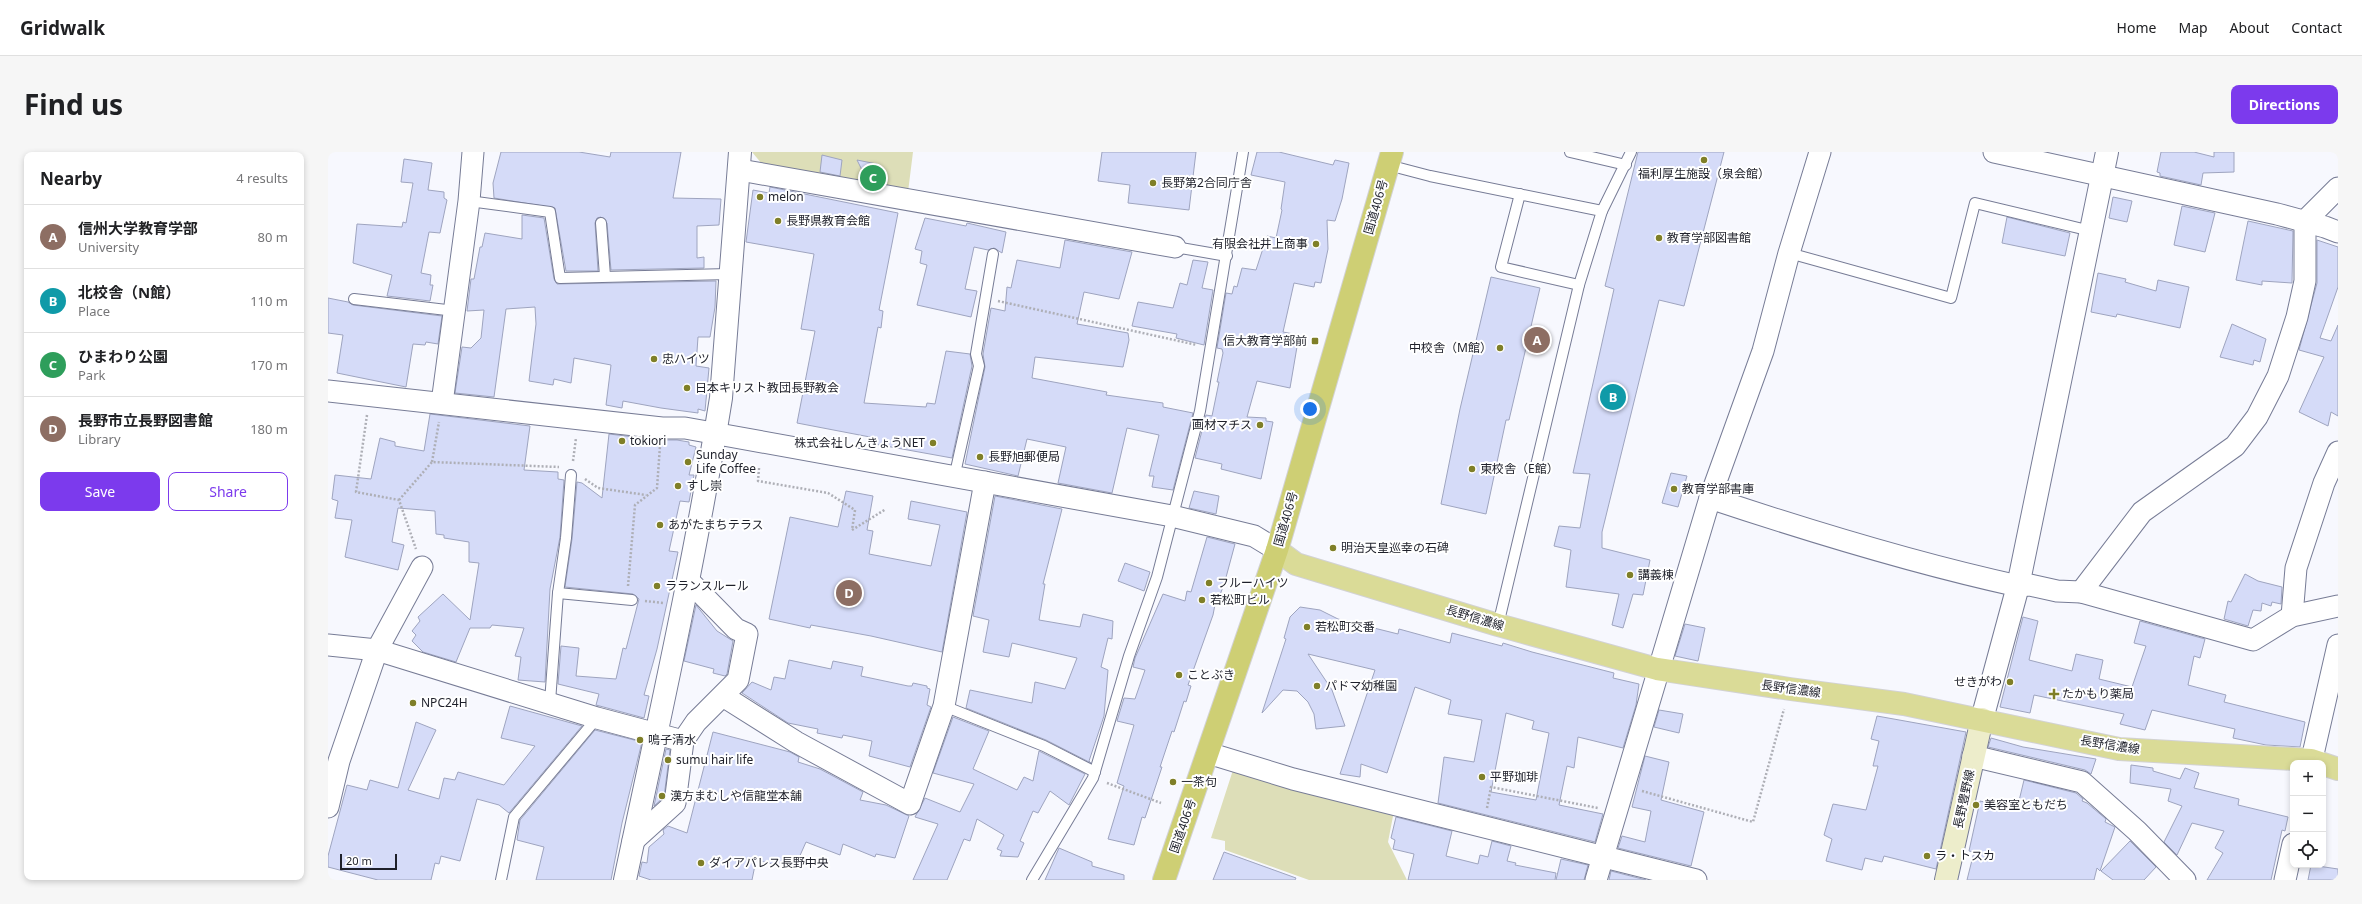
<!DOCTYPE html>
<html lang="en">
<head>
<meta charset="utf-8">
<style>
	body { margin:0; font-family:"Noto Sans","Noto Sans JP",sans-serif; background:#f6f6f6; color:#202124 }
	.controls { position:absolute; right:12px; bottom:12px; display:grid; overflow:hidden; border-radius:8px; box-shadow:0 2px 6px #0003 }
	.controls button { width:36px; height:36px; display:grid; place-items:center; padding:0; border:0; border-bottom:1px solid #e0e0e0; background:#fff; color:#202124; font:20px sans-serif }
	.scale { position:absolute; left:12px; bottom:10px; width:57px; box-sizing:border-box; padding-left:4px; border:2px solid #1e202a; border-top:0; font-size:11px; line-height:14px; white-space:nowrap; color:#1e202a; -webkit-text-stroke:3px #fff; paint-order:stroke }
	.you { position:absolute; left:982px; top:257px; width:14px; height:14px; margin:-10px; border:3px solid #fff; border-radius:50%; background:#1a73e8; box-shadow:0 0 0 6px #1a73e833 }
	.badge { display:grid; place-items:center; width:26px; height:26px; border-radius:50%; background:#7c3aed; color:#fff; font-size:13px; font-weight:700 }
	.pin { position:absolute; translate:-50% -50%; border:2px solid #fff; box-shadow:0 1px 4px #0006 }
	.list { margin:0; padding:0; list-style:none }
	h2 { display:flex; justify-content:space-between; align-items:center; height:52px; margin:0; padding:0 16px; font-size:17px }
	h2 small { font-size:13px; font-weight:400; color:#757577 }
	.list li { display:grid; grid-template-columns:26px 1fr auto; gap:12px; align-items:center; box-sizing:border-box; height:64px; padding:0 16px; border-top:1px solid #e0e0e0 }
	.list b { display:block; font-size:15px; white-space:nowrap }
	.list p { margin:0; font-size:13px; white-space:nowrap; color:#757577 }
	.list em { font-size:13px; font-style:normal; color:#757577 }
	.actions { display:flex; gap:8px; padding:12px 16px }
	.actions a { flex:1; padding:9px 0; border:1px solid #7c3aed; border-radius:8px; text-align:center; font-size:14px; color:#7c3aed }
	.actions .main { background:#7c3aed; color:#fff }
	.icon { flex:none; width:22px; height:22px; fill:none; stroke:currentColor; stroke-width:2; stroke-linecap:round; stroke-linejoin:round }
	.map { position:relative; flex:none; width:2010px; height:728px; overflow:hidden; border-radius:8px }
	header { display:flex; align-items:center; gap:24px; box-sizing:border-box; height:56px; padding:0 20px; background:#fff; border-bottom:1px solid #e0e0e0 }
	header strong { font-size:19px }
	nav { display:flex; gap:22px; margin-inline-start:auto; font-size:14px }
	.intro { display:flex; align-items:center; justify-content:space-between; box-sizing:border-box; height:96px; padding:0 24px }
	h1 { margin:0; font-size:28px }
	.button { padding:10px 18px; border-radius:8px; background:#7c3aed; color:#fff; font-size:14px; font-weight:700 }
	main { display:flex; gap:24px; padding:0 24px }
	aside { flex:1; background:#fff; border-radius:8px; box-shadow:0 2px 6px #0003 }
	.map>svg:first-child { display:block }
	.green { fill:#dddeb8 }
	.building { fill:#d5dbf8; stroke:#9ea4bf; fill-rule:evenodd }
	.lines { fill:none; stroke-linecap:round; stroke-linejoin:round }
	.service-casing { stroke:#777c96; stroke-width:12 }
	.minor-casing { stroke:#777c96; stroke-width:23 }
	.tertiary-casing { stroke:#777c96; stroke-width:24 }
	.secondary-casing { stroke:#777c96; stroke-width:24 }
	.primary-casing { stroke:#d2d2d4; stroke-width:24 }
	.trunk-casing { stroke:#d2d2d4; stroke-width:24 }
	.path { stroke:#aeafb6; stroke-width:2.5; stroke-dasharray:2 2; stroke-linecap:butt }
	.service { stroke:#fff; stroke-width:10 }
	.minor { stroke:#fff; stroke-width:21 }
	.tertiary { stroke:#fff; stroke-width:22 }
	.secondary { stroke:#ededcb; stroke-width:22 }
	.primary { stroke:#dadb97; stroke-width:22 }
	.trunk { stroke:#cecf74; stroke-width:22 }
	.poi-dot { fill:#7f7f28; stroke:#fff; stroke-width:1.5 }
	.labels { text-anchor:middle; stroke-width:4; stroke-linejoin:round; paint-order:stroke }
	.poi-label { font-size:12px; fill:#1e202a; stroke:#fff; text-anchor:start }
	.street-label { font-size:12px; fill:#1e202a; stroke:#fff }
</style>
</head>
<body>
<header>
<strong>Gridwalk</strong>
<nav><a>Home</a><a>Map</a><a>About</a><a>Contact</a></nav>
</header>
<div class="intro"><h1>Find us</h1><a class="button">Directions</a></div>
<main>
<aside>
<h2>Nearby<small>4 results</small></h2>
<ul class="list">
<li><span class="badge" style="background:#8d6e63">A</span><div><b>信州大学教育学部</b><p>University</p></div><em>80 m</em></li>
<li><span class="badge" style="background:#0f9aa8">B</span><div><b>北校舎（N館）</b><p>Place</p></div><em>110 m</em></li>
<li><span class="badge" style="background:#2e9e5b">C</span><div><b>ひまわり公園</b><p>Park</p></div><em>170 m</em></li>
<li><span class="badge" style="background:#8d6e63">D</span><div><b>長野市立長野図書館</b><p>Library</p></div><em>180 m</em></li>
</ul>
<div class="actions"><a class="main">Save</a><a>Share</a></div>
</aside>
<div class="map">
<svg width="2010" height="728" viewBox="0 0 2010 728">
	<rect width="100%" height="100%" fill="#f7f8fe"/>
	<!-- green -->
	<g class="green">
		<polygon points="424,0 585,0 580,40 434,12"/>
		<polygon points="905,618 1066,659 1060,690 1079,728 981,728 897,698 897,689 883,686"/>
	</g>
	<!-- building -->
	<g class="building">
		<polygon points="173,0 251,0 282,5 283,0 353,0 345,46 393,47 391,73 369,74 369,106 376,105 376,116 283,118 279,71 273,65 269,66 267,71 270,119 238,119 227,56 166,46 165,31"/>
		<polygon points="774,0 868,0 861,58 800,51 802,33 770,29"/>
		<polygon points="929,0 951,0 1005,13 1007,8 1021,11 1014,47 1007,69 999,68 1000,97 993,131 987,130 986,135 966,131 955,180 971,183 962,236 929,229 919,265 938,266 938,269 945,270 933,327 893,317 894,312 867,306 878,263 884,264 891,230 889,230 895,201 894,197 889,196 898,141 904,142 906,134 909,135 914,116 928,118 939,84 948,86 954,58 953,57 957,30 923,23"/>
		<polygon points="1310,0 1396,0 1356,154 1331,148 1274,380 1274,396 1322,408 1315,443 1305,442 1295,476 1284,473 1291,442 1238,435 1243,398 1226,394 1231,374 1252,376 1262,322 1245,321 1286,137 1277,134"/>
		<polygon points="1833,0 1866,0 1886,5 1886,0 1906,0 1906,20 1875,21 1873,33 1832,24 1832,21 1829,20"/>
		<polygon points="494,3 514,8 512,24 492,20"/>
		<polygon points="76,7 104,11 100,38 116,40 116,46 119,48 112,81 101,80 93,121 103,123 102,133 105,133 102,149 59,144 64,123 25,111 29,72 74,75 75,70 78,71 85,31 73,30"/>
		<polygon points="529,8 549,12 553,20 547,28 537,24"/>
		<polygon points="442,35 570,61 551,158 555,159 553,176 550,175 536,251 598,255 599,251 607,252 618,199 642,202 644,214 624,306 541,291 542,285 469,271 487,179 473,177 486,102 418,90 425,38 441,41"/>
		<polygon points="1785,45 1804,49 1799,70 1781,66"/>
		<polygon points="1854,54 1887,61 1877,100 1846,93"/>
		<polygon points="194,63 216,66 226,127 229,132 388,129 387,155 382,185 370,185 368,214 381,216 377,259 370,257 370,261 333,256 295,249 294,256 278,253 283,213 246,206 243,231 226,227 225,233 201,229 208,172 207,155 178,157 166,245 127,241 134,195 143,196 153,186 156,158 139,159 143,127 146,127 152,95 154,95 157,81 194,87"/>
		<polygon points="1679,65 1742,81 1737,104 1674,91"/>
		<polygon points="597,66 638,74 639,71 678,80 674,101 666,96 660,98 646,95 637,137 649,139 643,165 589,153 599,113 592,111 594,99 587,97"/>
		<polygon points="1920,69 1965,79 1964,131 1934,129 1934,133 1908,128"/>
		<polygon points="737,88 804,100 791,147 756,140 749,172 800,181 801,188 795,215 707,205 704,226 779,240 778,243 835,251 835,255 865,261 845,338 824,335 826,324 821,324 831,283 799,276 784,341 730,331 738,295 699,287 690,324 637,312 657,215 655,202 663,156 677,159 679,135 683,136 689,108 732,116"/>
		<polygon points="1989,88 2010,95 2010,135 1992,186 2003,189 2010,173 2010,264 2003,260 2000,274 1971,260 1996,205 1971,198 1989,131"/>
		<polygon points="865,108 880,110 874,136 885,138 876,193 848,186 849,182 804,174 810,150 845,156 852,131 859,133"/>
		<polygon points="1770,121 1798,127 1797,130 1828,139 1830,128 1861,135 1852,176 1789,162 1788,165 1763,160"/>
		<polygon points="1163,125 1212,136 1181,268 1178,268 1158,362 1113,352 1132,257"/>
		<polygon points="0,146 20,150 25,153 114,164 110,192 98,190 97,193 85,192 78,235 9,221 15,183 0,181"/>
		<polygon points="1904,172 1938,187 1932,210 1926,208 1925,213 1892,205"/>
		<polygon points="102,262 202,274 196,318 230,320 230,327 236,328 232,385 222,437 217,530 190,528 193,505 187,504 196,476 164,473 162,476 142,476 128,510 95,500 84,489 88,483 84,479 92,469 90,465 115,442 142,468 151,411 141,410 141,390 116,386 116,383 108,382 107,359 70,356 64,390 76,393 70,418 17,405 24,368 7,366 10,349 4,347 7,323 43,327 52,286 67,290 67,294 96,299"/>
		<polygon points="281,282 306,285 306,288 349,288 361,290 361,293 368,295 361,323 366,323 361,350 352,349 341,399 350,400 329,497 316,543 321,544 316,566 268,553 271,542 230,532 233,494 251,496 248,524 288,527 295,496 298,497 311,447 305,442 237,435 244,387 249,330 254,331 274,346"/>
		<polygon points="1343,321 1359,324 1350,355 1334,351"/>
		<polygon points="518,339 545,344 539,378 545,379 541,402 603,414 612,373 580,367 583,349 639,360 614,500 543,484 483,473 482,476 441,467 462,365 510,375"/>
		<polygon points="866,339 891,344 888,362 861,356"/>
		<polygon points="667,344 734,357 715,432 717,432 711,468 752,475 755,462 785,469 784,487 780,486 773,515 780,518 776,564 761,609 763,611 718,588 638,556 642,538 704,551 707,530 737,537 749,506 684,491 681,505 655,500 661,468 645,464"/>
		<polygon points="879,385 907,392 897,429 892,443 889,442 885,463 860,533 863,534 858,550 856,549 846,580 844,579 832,615 834,615 817,666 814,665 806,693 780,687 796,634 789,631 806,573 789,569 796,546 807,547 817,518 805,515 807,506 835,442 857,449 859,439 863,440"/>
		<polygon points="797,411 822,420 816,439 790,429"/>
		<polygon points="1917,422 1930,429 1954,435 1953,452 1944,450 1943,454 1934,451 1933,459 1925,458 1920,474 1896,467 1900,449 1903,450"/>
		<polygon points="368,453 389,479 405,489 399,522 397,524 385,521 386,517 356,509"/>
		<path d="M972 455 992 458 1010 467 1070 482 1071 477 1122 491 1124 481 1174 494 1175 491 1204 500 1286 521 1285 526 1311 532 1308 553 1295 596 1250 585 1246 616 1239 614 1231 653 1275 662 1267 690 1110 651 1116 605 1146 610 1154 568 1120 562 1123 548 1087 535 1059 621 1033 612 1032 625 1012 622 1047 518 980 502 1004 538 1017 574 988 577 986 562 980 550 969 539 955 538 934 561 958 487 956 486 962 465ZM1178 561 1206 569 1204 577 1221 581 1208 648 1163 640Z"/>
		<polygon points="1695,465 1710,469 1701,508 1744,519 1748,502 1775,508 1771,527 1804,535 1818,494 1806,491 1812,469 1877,487 1872,506 1866,504 1860,533 1898,543 1896,550 1977,570 1972,595 1938,593 1905,586 1907,577 1824,558 1817,578 1792,572 1796,562 1706,543 1702,561 1672,555"/>
		<polygon points="1357,472 1377,476 1370,509 1347,504"/>
		<polygon points="461,508 503,517 505,509 535,515 533,524 580,534 584,534 585,531 599,534 599,536 602,537 599,553 603,555 582,615 541,604 544,589 515,583 514,586 489,581 490,577 460,571 414,541 424,530 443,538 446,525 457,527"/>
		<polygon points="182,554 254,574 181,661 171,653 149,647 132,709 113,704 111,712 107,711 103,728 50,728 0,715 0,704 19,633 39,638 42,628 70,636 88,570 108,578 80,638 111,647 116,626 127,628 130,620 176,633 207,594 173,586"/>
		<polygon points="1331,558 1355,562 1351,581 1326,575"/>
		<polygon points="1549,564 1638,580 1608,717 1556,704 1554,710 1537,706 1534,718 1498,709 1504,687 1496,683 1505,652 1538,658 1550,614 1545,614 1551,589 1543,587"/>
		<polygon points="625,565 661,579 645,617 689,638 696,625 705,629 711,599 757,622 741,653 722,639 710,661 705,659 692,689 696,691 690,705 672,704 674,699 669,697 676,683 649,667 642,689 636,687 619,728 585,728 610,672 587,665 597,646 632,660 646,632 605,621"/>
		<polygon points="267,578 314,590 294,671 283,728 208,728 216,695 189,688 192,668"/>
		<polygon points="385,580 462,600 471,605 470,610 492,617 535,640 532,648 558,653 581,664 567,706 548,702 547,705 515,692 512,703 478,690 466,717 428,708 424,728 323,728 311,724 314,710 319,711 321,695 336,682 335,678 340,674 359,681"/>
		<polygon points="1663,586 1695,595 1768,607 1763,622 1757,618 1660,595"/>
		<polygon points="338,597 342,598 336,645 326,654"/>
		<polygon points="1317,604 1341,610 1333,648 1376,660 1363,714 1290,696 1294,684 1317,690 1323,659 1304,655"/>
		<polygon points="1803,613 1825,616 1825,619 1852,627 1857,616 1871,621 1866,636 1911,647 1910,653 1960,665 1957,679 1954,678 1943,728 1879,728 1895,701 1887,696 1896,679 1864,671 1849,703 1836,690 1854,654 1840,649 1843,637 1802,631"/>
		<polygon points="1696,628 1748,641 1755,647 1754,649 1759,651 1778,667 1777,670 1787,675 1772,719 1769,716 1766,728 1639,728 1646,700 1641,699 1652,649 1670,653 1690,653"/>
		<polygon points="1068,665 1124,679 1118,704 1150,712 1152,703 1160,705 1164,689 1183,694 1179,709 1188,711 1187,713 1228,721 1227,728 1080,728 1086,702 1065,697 1067,688 1063,686"/>
		<polygon points="1802,689 1828,715 1816,728 1785,728 1773,719"/>
		<polygon points="731,696 764,710 764,714 796,723 796,728 717,728"/>
		<polygon points="896,700 968,726 967,728 885,728"/>
		<polygon points="1233,707 1260,713 1256,728 1228,728"/>
		<polygon points="1983,713 2010,717 2010,728 1980,728"/>
		<polygon points="1283,719 1318,728 1281,728"/>
	</g>
	<g class="lines">
		<!-- service casing -->
		<g class="service-casing">
			<g id="service">
				<polyline points="1242,0 1298,13"/>
				<polyline points="1060,13 1102,24 1274,59 1251,133 1170,473"/>
				<polyline points="1192,42 1173,115 1251,133"/>
				<polyline points="141,49 222,60 232,126 401,122"/>
				<polyline points="1274,59 1303,0"/>
				<polyline points="273,71 277,124"/>
				<polyline points="847,95 899,104"/>
				<polyline points="1461,101 1623,146 1647,51 1763,79"/>
				<polyline points="26,147 127,159"/>
				<polyline points="243,323 238,386 230,441 304,448"/>
				<polyline points="626,326 651,214 648,202 665,102"/>
				<polyline points="222,550 230,441"/>
				<polyline points="616,554 716,594 767,620"/>
				<polyline points="173,728 186,665 269,566"/>
				<polyline points="704,728 765,626 801,504 829,425 872,259 915,0"/>
			</g>
		</g>
		<!-- minor casing -->
		<g class="minor-casing">
			<g id="minor">
				<polyline points="1666,0 1949,62 1997,75 2010,80"/>
				<polyline points="412,18 847,95"/>
				<polyline points="0,239 334,276 357,276 844,364 926,384 949,398"/>
				<polyline points="114,251 141,49 145,0"/>
				<path d="M1382 346C1484 380 1585 411 1690 434L1702 433 1729 439 1753 440 1925 488 1964 464 2010 454"/>
				<polyline points="1753,440 1814,360 1907,294 1929,265 1950,224 1969,165 1977,129 1977,69 2010,36"/>
				<polyline points="1964,464 1968,416 1996,331 2010,300"/>
				<polyline points="0,493 49,498 269,566 355,589"/>
				<polyline points="395,544 468,590 582,652 616,554 657,330"/>
				<polyline points="880,601 965,627 1368,728"/>
				<polyline points="1645,604 1754,630 1809,679 1857,728"/>
				<polyline points="1983,611 2010,493"/>
				<polyline points="0,655 11,609 49,498 94,415"/>
				<polyline points="305,689 347,651 355,589 368,570 410,528 419,482 408,477 361,429"/>
				<polyline points="1268,728 1382,346 1435,199 1461,101 1492,0"/>
				<polyline points="1957,728 1965,692"/>
			</g>
		</g>
		<!-- tertiary casing -->
		<g class="tertiary-casing">
			<g id="tertiary">
				<polyline points="1654,567 1690,434 1779,0"/>
				<path d="M297 728C331 568 367 408 393 246L412 0"/>
			</g>
		</g>
		<!-- secondary casing -->
		<g class="secondary-casing">
			<polyline id="secondary" points="1618,728 1654,567"/>
		</g>
		<!-- primary casing -->
		<g class="primary-casing">
			<g id="primary">
				<polyline points="949,398 968,412 1170,473 1329,517 1462,537 1576,552 1791,597 1983,608 1992,611"/>
				<polyline points="1995,612 2010,617"/>
			</g>
		</g>
		<!-- trunk casing -->
		<g class="trunk-casing">
			<polyline id="trunk" points="836,728 949,398 1064,0"/>
		</g>
		<!-- path -->
		<g class="path">
			<polyline points="670,149 869,193"/>
			<polyline points="39,263 28,340 71,348 88,397"/>
			<polyline points="245,309 248,286"/>
			<polyline points="104,310 111,270"/>
			<polyline points="431,316 430,329 500,341 527,358 524,378"/>
			<polyline points="257,327 270,336 318,343"/>
			<polyline points="71,348 104,310 231,315"/>
			<polyline points="524,378 558,357"/>
			<polyline points="300,434 307,353 329,336 332,294"/>
			<polyline points="317,449 336,451"/>
			<polyline points="779,631 833,651"/>
			<polyline points="1314,639 1425,670 1456,557"/>
			<polyline points="1159,656 1163,635 1270,656"/>
		</g>
		<!-- service -->
		<use href="#service" class="service"/>
		<!-- minor -->
		<use href="#minor" class="minor"/>
		<!-- tertiary -->
		<use href="#tertiary" class="tertiary"/>
		<!-- secondary -->
		<use href="#secondary" class="secondary"/>
		<!-- primary -->
		<use href="#primary" class="primary"/>
		<!-- trunk -->
		<use href="#trunk" class="trunk"/>
	</g>
	<!-- markers -->
	<g class="poi-dot">
		<circle cx="1376" cy="8" r="4"/>
		<circle cx="825" cy="31" r="4"/>
		<circle cx="432" cy="45" r="4"/>
		<circle cx="450" cy="69" r="4"/>
		<circle cx="1331" cy="86" r="4"/>
		<circle cx="988" cy="92" r="4"/>
		<rect x="983" y="185" width="8" height="8" rx="2"/>
		<circle cx="1172" cy="196" r="4"/>
		<circle cx="326" cy="207" r="4"/>
		<circle cx="359" cy="236" r="4"/>
		<circle cx="932" cy="273" r="4"/>
		<circle cx="294" cy="289" r="4"/>
		<circle cx="605" cy="291" r="4"/>
		<circle cx="652" cy="305" r="4"/>
		<circle cx="360" cy="310" r="4"/>
		<circle cx="1144" cy="317" r="4"/>
		<circle cx="350" cy="334" r="4"/>
		<circle cx="1346" cy="337" r="4"/>
		<circle cx="332" cy="373" r="4"/>
		<circle cx="1005" cy="396" r="4"/>
		<circle cx="1302" cy="423" r="4"/>
		<circle cx="881" cy="431" r="4"/>
		<circle cx="329" cy="434" r="4"/>
		<circle cx="874" cy="448" r="4"/>
		<circle cx="979" cy="475" r="4"/>
		<circle cx="851" cy="523" r="4"/>
		<circle cx="1682" cy="530" r="4"/>
		<circle cx="989" cy="534" r="4"/>
		<path d="M1724 536h4v4h4v4h-4v4h-4v-4h-4v-4h4z"/>
		<circle cx="85" cy="551" r="4"/>
		<circle cx="312" cy="588" r="4"/>
		<circle cx="340" cy="608" r="4"/>
		<circle cx="1154" cy="625" r="4"/>
		<circle cx="845" cy="630" r="4"/>
		<circle cx="334" cy="644" r="4"/>
		<circle cx="1648" cy="653" r="4"/>
		<circle cx="1599" cy="704" r="4"/>
		<circle cx="373" cy="711" r="4"/>
	</g>
	<g class="labels">
		<!-- poi labels -->
		<g class="poi-label">
			<text x="1376" y="26" text-anchor="middle">福利厚生施設（泉会館）</text>
			<text x="833" y="35">長野第2合同庁舎</text>
			<text x="440" y="49">melon</text>
			<text x="458" y="73">長野県教育会館</text>
			<text x="1339" y="90">教育学部図書館</text>
			<text x="980" y="96" text-anchor="end">有限会社井上商事</text>
			<text x="979" y="193" text-anchor="end">信大教育学部前</text>
			<text x="1164" y="200" text-anchor="end">中校舎（M館）</text>
			<text x="334" y="211">忠ハイツ</text>
			<text x="367" y="240">日本キリスト教団長野教会</text>
			<text x="924" y="277" text-anchor="end">画材マチス</text>
			<text x="302" y="293">tokiori</text>
			<text x="597" y="295" text-anchor="end">株式会社しんきょうNET</text>
			<text x="368" y="307">Sunday<tspan x="368" dy="14">Life Coffee</tspan></text>
			<text x="660" y="309">長野旭郵便局</text>
			<text x="1152" y="321">東校舎（E館）</text>
			<text x="358" y="338">すし崇</text>
			<text x="1354" y="341">教育学部書庫</text>
			<text x="340" y="377">あがたまちテラス</text>
			<text x="1013" y="400">明治天皇巡幸の石碑</text>
			<text x="1310" y="427">講義棟</text>
			<text x="889" y="435">フルーハイツ</text>
			<text x="337" y="438">ラランスルール</text>
			<text x="882" y="452">若松町ビル</text>
			<text x="987" y="479">若松町交番</text>
			<text x="859" y="527">ことぶき</text>
			<text x="1674" y="534" text-anchor="end">せきがわ</text>
			<text x="997" y="538">パドマ幼稚園</text>
			<text x="1734" y="546">たかもり薬局</text>
			<text x="93" y="555">NPC24H</text>
			<text x="320" y="592">鳴子清水</text>
			<text x="348" y="612">sumu hair life</text>
			<text x="1162" y="629">平野珈琲</text>
			<text x="853" y="634">一茶句</text>
			<text x="342" y="648">漢方まむしや信龍堂本舗</text>
			<text x="1656" y="657">美容室ともだち</text>
			<text x="1607" y="708">ラ・トスカ</text>
			<text x="381" y="715">ダイアパレス長野中央</text>
		</g>
		<!-- street labels -->
		<g class="street-label">
			<text transform="translate(1048 55) rotate(-74)" y="4">国道406号</text>
			<text transform="translate(958 367) rotate(-74)" y="4">国道406号</text>
			<text transform="translate(1147 466) rotate(17)" y="4">長野信濃線</text>
			<text transform="translate(1463 537) rotate(8)" y="4">長野信濃線</text>
			<text transform="translate(1782 593) rotate(9)" y="4">長野信濃線</text>
			<text transform="translate(1636 647) rotate(-78)" y="4">長野豊野線</text>
			<text transform="translate(855 674) rotate(-71)" y="4">国道406号</text>
		</g>
	</g>
</svg>
<div class="controls">
<button>+</button>
<button>−</button>
<button><svg class="icon" aria-label="locate" viewBox="0 0 24 24"><circle cx="12" cy="12" r="6"/><path d="M12 2v4M12 18v4M2 12h4M18 12h4"/></svg></button>
</div>
<div class="scale">20 m</div>
<div class="you"></div>
<div class="pin badge" style="left:1209px;top:188px;background:#8d6e63">A</div>
<div class="pin badge" style="left:1285px;top:245px;background:#0f9aa8">B</div>
<div class="pin badge" style="left:545px;top:26px;background:#2e9e5b">C</div>
<div class="pin badge" style="left:521px;top:441px;background:#8d6e63">D</div>
</div>
</main>
</body>
</html>
